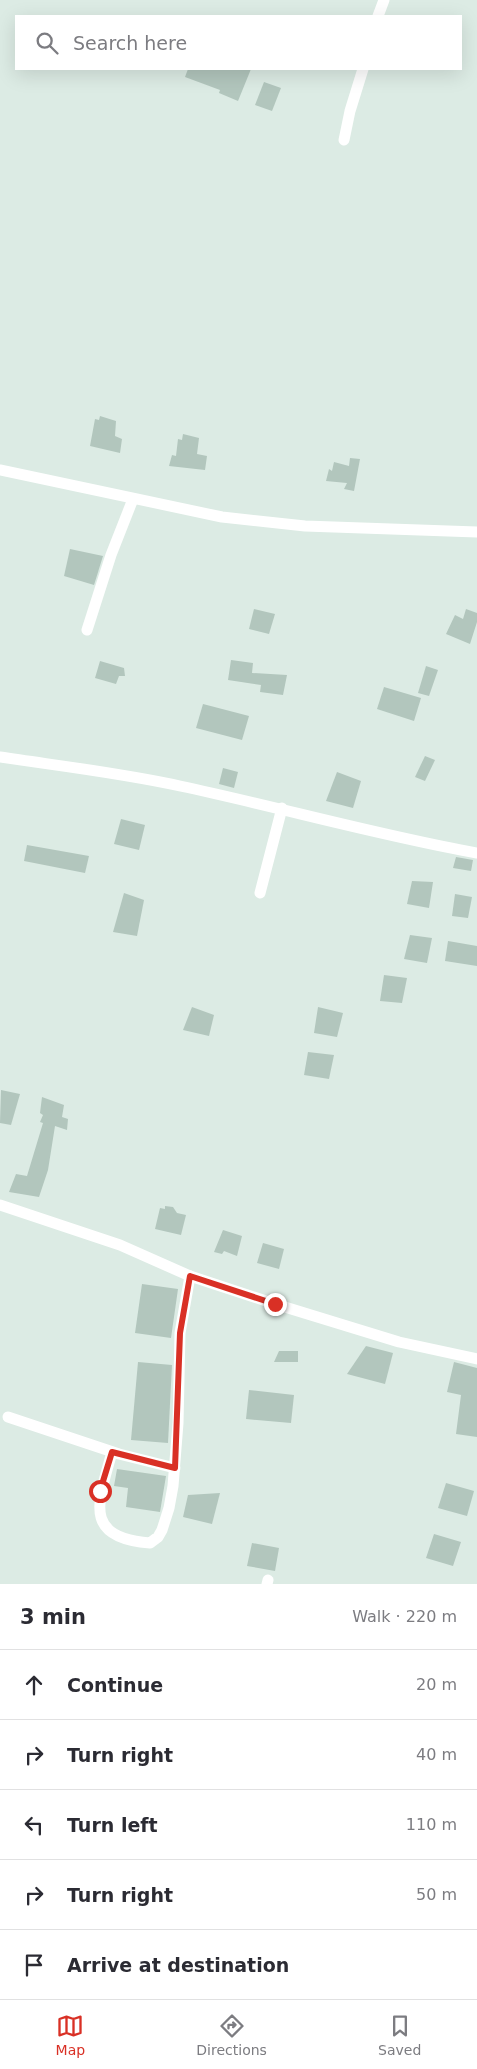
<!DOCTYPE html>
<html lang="en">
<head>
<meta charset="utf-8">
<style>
	body { margin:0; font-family:"DejaVu Sans",sans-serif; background:#f2f2f3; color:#2b2b33 }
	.stop { position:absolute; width:15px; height:15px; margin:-11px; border:4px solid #d93025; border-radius:50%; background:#fff }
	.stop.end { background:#d93025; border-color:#fff; box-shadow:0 1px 5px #0008 }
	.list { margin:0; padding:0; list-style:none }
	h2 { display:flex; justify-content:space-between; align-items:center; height:65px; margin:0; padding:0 20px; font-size:21px }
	h2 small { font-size:16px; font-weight:400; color:#7c7c81 }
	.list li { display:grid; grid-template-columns:32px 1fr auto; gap:15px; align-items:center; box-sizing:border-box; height:70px; padding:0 20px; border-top:1px solid #e1e1e2 }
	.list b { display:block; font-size:19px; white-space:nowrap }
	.list em { font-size:16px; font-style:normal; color:#7c7c81 }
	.icon { flex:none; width:28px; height:28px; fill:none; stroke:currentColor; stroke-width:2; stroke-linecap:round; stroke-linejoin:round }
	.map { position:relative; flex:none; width:477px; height:1584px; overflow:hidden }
	.search { position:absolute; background:#fff; box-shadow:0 5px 20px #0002; left:15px; right:15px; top:15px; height:55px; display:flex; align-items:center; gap:12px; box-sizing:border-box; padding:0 18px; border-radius:0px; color:#7c7c81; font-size:19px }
	.sheet { height:415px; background:#fff }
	nav { display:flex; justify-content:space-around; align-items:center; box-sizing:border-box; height:70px; border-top:1px solid #e1e1e2; background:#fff; font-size:14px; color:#7c7c81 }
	nav a { display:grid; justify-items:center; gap:2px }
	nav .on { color:#d93025 }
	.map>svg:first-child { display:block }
	.building { fill:#b2c6bd }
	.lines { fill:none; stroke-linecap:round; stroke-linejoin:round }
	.minor { stroke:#fff; stroke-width:11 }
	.route { stroke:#d93025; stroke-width:6 }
</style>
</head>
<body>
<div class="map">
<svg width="477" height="1584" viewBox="0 0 477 1584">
	<rect width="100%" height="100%" fill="#dcebe4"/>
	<!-- building -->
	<g class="building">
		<polygon points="188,69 251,69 238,101 219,93 220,90 185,77"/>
		<polygon points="264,82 281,88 272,111 255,105"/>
		<polygon points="100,416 116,421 115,436 122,439 120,453 90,446 95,419 99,420"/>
		<polygon points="183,434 199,438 197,454 207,456 205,470 169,466 172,455 176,456 178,439 182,440"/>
		<polygon points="350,458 360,459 354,491 344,489 347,483 326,481 329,469 332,471 334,462 349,466"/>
		<polygon points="70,549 103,556 94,585 64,576"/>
		<polygon points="254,609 275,614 269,634 249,629"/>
		<polygon points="466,609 477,613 477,622 470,644 446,634 455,615 463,619"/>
		<polygon points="231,660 253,663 252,673 287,675 283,695 260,692 261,685 228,680"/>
		<polygon points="100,661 124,668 125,676 119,676 116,684 95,678"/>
		<polygon points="426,666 438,670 429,696 418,693"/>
		<polygon points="384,687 421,698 414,721 377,709"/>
		<polygon points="203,704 249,716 242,740 196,728"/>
		<polygon points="425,756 435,760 425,781 415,777"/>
		<polygon points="223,768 238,772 234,788 219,784"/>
		<polygon points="337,772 361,781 353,808 326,801"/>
		<polygon points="121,819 145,825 139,850 114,844"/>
		<polygon points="27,845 89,856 85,873 24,861"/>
		<polygon points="456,857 473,860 471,871 453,868"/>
		<polygon points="412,881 433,882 429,908 407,904"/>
		<polygon points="124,893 144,900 137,936 113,932"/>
		<polygon points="455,894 472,897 468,918 452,916"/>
		<polygon points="410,935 432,938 427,963 404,959"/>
		<polygon points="448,941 477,946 477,966 445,961"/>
		<polygon points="384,975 407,978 402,1003 380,1001"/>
		<polygon points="192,1007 214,1015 209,1036 183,1030"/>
		<polygon points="318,1007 343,1013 337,1037 314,1033"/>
		<polygon points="308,1052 334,1055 329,1079 304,1075"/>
		<polygon points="1,1090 20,1094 11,1125 0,1123"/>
		<polygon points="42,1097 64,1105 62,1117 68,1119 67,1130 55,1126 48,1170 39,1197 9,1192 16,1174 27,1176 43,1123 40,1122 43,1115 40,1113"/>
		<polygon points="165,1206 173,1207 177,1213 186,1215 181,1235 155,1229 160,1208 165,1209"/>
		<polygon points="223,1230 242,1236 237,1256 224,1251 222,1254 214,1252"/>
		<polygon points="263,1243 284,1249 279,1269 257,1263"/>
		<polygon points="142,1284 178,1289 171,1338 135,1333"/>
		<polygon points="366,1346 393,1353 385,1384 347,1374"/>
		<polygon points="279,1351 298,1351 298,1362 274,1362"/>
		<polygon points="138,1362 172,1365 168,1443 131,1440"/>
		<polygon points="454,1362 477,1368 477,1437 456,1434 461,1395 447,1392"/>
		<polygon points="249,1390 294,1395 291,1423 246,1419"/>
		<polygon points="117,1469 166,1476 160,1512 126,1507 128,1488 114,1486"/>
		<polygon points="446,1483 474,1491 467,1516 438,1508"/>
		<polygon points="220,1493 212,1524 183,1517 188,1495"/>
		<polygon points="434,1534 461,1542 453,1566 426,1558"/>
		<polygon points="252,1543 279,1548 275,1571 247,1566"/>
	</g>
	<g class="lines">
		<!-- minor -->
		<g class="minor">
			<polyline points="378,16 384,0"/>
			<polyline points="344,140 350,111 363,69"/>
			<polyline points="0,470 222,517 305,526 477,532"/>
			<polyline points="87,630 111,555 133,499"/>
			<path d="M0 757C60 766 121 773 180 786 279 807 377 835 477 853"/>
			<polyline points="260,893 282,808"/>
			<polyline points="0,1205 120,1245 190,1276 275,1304 399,1342 477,1359"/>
			<polyline points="8,1417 119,1454 175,1468"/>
			<path d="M112 1452C99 1500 81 1538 150 1543L158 1537 162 1530 169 1508 173 1486 178 1423 180 1333 190 1276"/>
			<polyline points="267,1584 268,1580"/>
		</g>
	</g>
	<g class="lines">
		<!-- route -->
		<polyline class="route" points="100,1491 112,1452 175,1468 180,1333 190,1276 275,1304"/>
	</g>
</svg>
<div class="stop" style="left:100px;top:1491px"></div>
<div class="stop end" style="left:275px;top:1304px"></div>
<div class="search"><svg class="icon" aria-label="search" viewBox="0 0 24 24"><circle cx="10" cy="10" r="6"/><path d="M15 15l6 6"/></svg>Search here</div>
</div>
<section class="sheet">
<h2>3 min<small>Walk · 220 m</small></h2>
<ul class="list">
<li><svg class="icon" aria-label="ahead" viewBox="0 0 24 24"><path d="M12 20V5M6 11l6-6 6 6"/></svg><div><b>Continue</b></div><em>20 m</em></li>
<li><svg class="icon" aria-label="right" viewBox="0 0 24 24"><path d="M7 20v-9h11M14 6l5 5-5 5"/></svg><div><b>Turn right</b></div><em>40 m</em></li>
<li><svg class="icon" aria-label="left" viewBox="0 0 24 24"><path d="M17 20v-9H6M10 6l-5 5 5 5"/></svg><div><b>Turn left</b></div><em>110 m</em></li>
<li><svg class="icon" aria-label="right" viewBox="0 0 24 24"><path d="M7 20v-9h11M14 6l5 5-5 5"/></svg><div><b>Turn right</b></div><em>50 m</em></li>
<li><svg class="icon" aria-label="arrive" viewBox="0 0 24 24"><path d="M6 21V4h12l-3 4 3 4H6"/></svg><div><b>Arrive at destination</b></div></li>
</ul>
</section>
<nav>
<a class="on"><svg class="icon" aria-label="map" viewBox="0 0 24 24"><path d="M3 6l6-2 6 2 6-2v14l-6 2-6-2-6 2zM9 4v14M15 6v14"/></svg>Map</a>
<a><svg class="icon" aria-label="directions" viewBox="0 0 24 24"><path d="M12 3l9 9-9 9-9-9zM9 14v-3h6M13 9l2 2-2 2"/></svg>Directions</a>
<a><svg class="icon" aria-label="saved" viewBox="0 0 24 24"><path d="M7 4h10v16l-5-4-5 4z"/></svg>Saved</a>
</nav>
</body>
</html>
